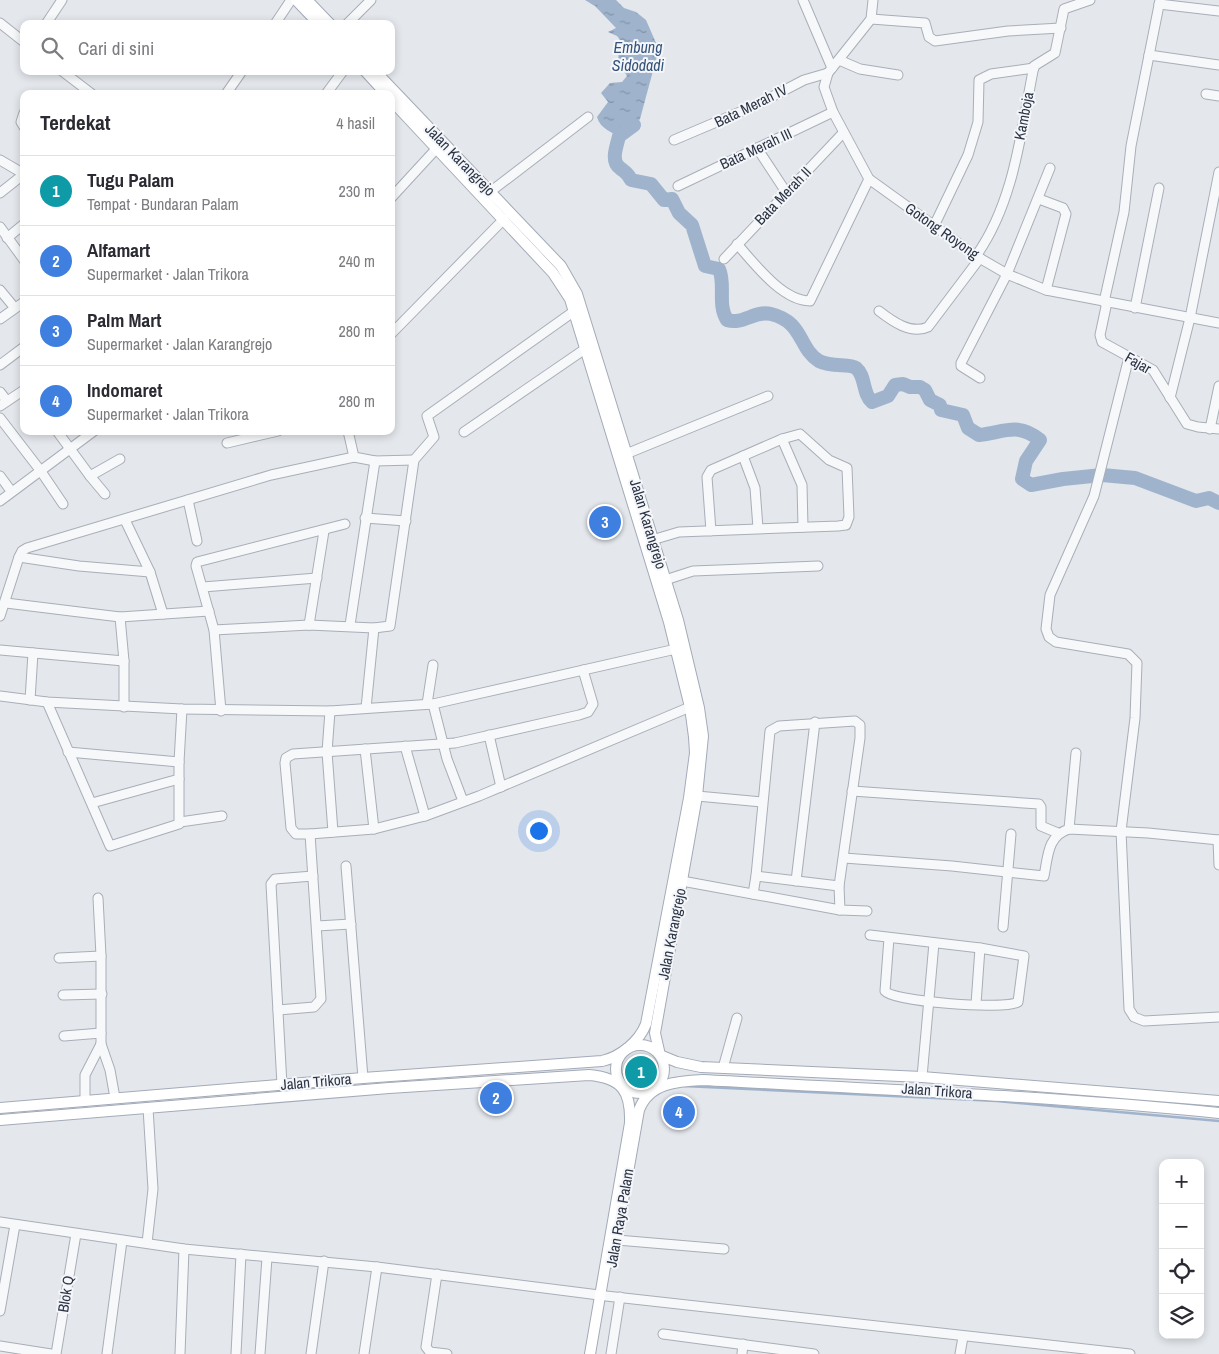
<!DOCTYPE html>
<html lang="id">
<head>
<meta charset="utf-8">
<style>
	body { margin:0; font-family:"Archivo Narrow",sans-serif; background:#f2f2f3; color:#2b2b33 }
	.controls { position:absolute; right:15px; bottom:15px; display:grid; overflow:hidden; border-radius:10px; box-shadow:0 2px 8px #0003 }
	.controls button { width:45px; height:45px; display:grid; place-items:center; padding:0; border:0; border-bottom:1px solid #e1e1e2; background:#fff; color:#2b2b33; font:25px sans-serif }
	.you { position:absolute; left:538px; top:830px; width:18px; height:18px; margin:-12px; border:4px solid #fff; border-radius:50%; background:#1a73e8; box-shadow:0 0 0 8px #1a73e833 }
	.badge { display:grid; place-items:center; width:32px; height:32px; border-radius:50%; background:#d1495b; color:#fff; font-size:16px; font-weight:700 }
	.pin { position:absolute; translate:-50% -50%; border:2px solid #fff; box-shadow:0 1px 5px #0006 }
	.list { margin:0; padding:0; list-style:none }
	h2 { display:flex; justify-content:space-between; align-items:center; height:65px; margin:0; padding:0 20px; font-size:21px }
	h2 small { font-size:16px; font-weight:400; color:#7c7c81 }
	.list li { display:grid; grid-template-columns:32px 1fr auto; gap:15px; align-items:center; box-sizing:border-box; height:70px; padding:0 20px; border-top:1px solid #e1e1e2 }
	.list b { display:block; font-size:19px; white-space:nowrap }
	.list p { margin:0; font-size:16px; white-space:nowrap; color:#7c7c81 }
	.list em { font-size:16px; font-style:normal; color:#7c7c81 }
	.icon { flex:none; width:28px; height:28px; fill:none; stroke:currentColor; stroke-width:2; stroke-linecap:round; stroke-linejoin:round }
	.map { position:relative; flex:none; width:1219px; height:1354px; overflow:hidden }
	.search { position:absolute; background:#fff; box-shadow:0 2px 8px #0003; left:20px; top:20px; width:375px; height:55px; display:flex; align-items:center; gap:12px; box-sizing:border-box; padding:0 18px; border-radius:10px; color:#7c7c81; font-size:19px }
	.panel { position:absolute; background:#fff; box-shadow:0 2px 8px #0003; left:20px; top:90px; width:375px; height:345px; border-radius:10px }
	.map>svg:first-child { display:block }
	.water { fill:url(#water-ripples) }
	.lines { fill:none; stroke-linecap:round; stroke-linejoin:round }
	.stream { stroke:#9fb4cc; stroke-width:2.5 }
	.river { stroke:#9fb4cc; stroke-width:14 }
	.minor-casing { stroke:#a9aeb7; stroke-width:11 }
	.major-casing { stroke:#a3abb8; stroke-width:12 }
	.minor { stroke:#f7f8fa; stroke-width:9 }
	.major { stroke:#fff; stroke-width:10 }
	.labels { text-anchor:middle; stroke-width:4; stroke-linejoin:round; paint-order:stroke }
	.street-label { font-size:15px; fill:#2b3445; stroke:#f4f6f9 }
	.water-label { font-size:16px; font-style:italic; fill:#34527a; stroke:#f4f6f9 }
</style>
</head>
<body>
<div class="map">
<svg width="1219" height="1354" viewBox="0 0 1219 1354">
	<defs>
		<pattern id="water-ripples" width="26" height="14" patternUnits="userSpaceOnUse" patternTransform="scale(1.25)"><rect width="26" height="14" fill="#9fb4cc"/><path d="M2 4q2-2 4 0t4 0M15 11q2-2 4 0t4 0" fill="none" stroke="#8293a7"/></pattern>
	</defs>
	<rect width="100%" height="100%" fill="#e4e7ec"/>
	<!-- water -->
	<path class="water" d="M585 0H616L624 8 636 12 646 20 656 43 657 56 640 119 622 138C612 132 600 129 597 117L608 102 601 93 610 83 622 82 627 76 618 61 620 40 617 36 608 32 616 28 595 6Z"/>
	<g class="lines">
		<!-- stream -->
		<polyline class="stream" points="684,1086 997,1101 1219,1121"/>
		<!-- river -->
		<path class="river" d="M634 125 619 136C617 146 610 161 620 168 626 173 628 173 631 180L651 184 664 200 672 199 679 213 692 225 705 266 719 269C726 285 717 304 727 320 743 325 755 310 771 314 804 322 798 348 819 361 832 368 849 363 856 368 866 376 862 393 872 402L888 396 895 385 903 384 910 387H920L925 390 930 400 940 405 941 410 963 415 968 428 979 435C1005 432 1018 422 1040 440L1026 461 1022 479 1031 485 1063 479 1102 475 1135 478 1196 501 1209 498 1219 503"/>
		<!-- minor casing -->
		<g class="minor-casing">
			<g id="minor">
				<polyline points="803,0 832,68"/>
				<polyline points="873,0 871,19 828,73 824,87 833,112 869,179 976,256 1007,274 1046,290 1219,323"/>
				<polyline points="1159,4 1219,11"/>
				<polyline points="871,19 925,23 929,37 935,41 1008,31 1061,28"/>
				<polyline points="0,23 24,42"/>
				<polyline points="46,24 62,0"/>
				<polyline points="275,24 291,0"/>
				<polyline points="347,24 371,0"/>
				<polyline points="1149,55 1219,65"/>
				<polyline points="839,60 860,69 898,75"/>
				<polyline points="62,71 92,94"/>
				<polyline points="226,94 242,71"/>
				<polyline points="326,94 343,71"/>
				<polyline points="1206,94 1219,96"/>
				<polyline points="24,113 21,122 24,127"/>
				<polyline points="674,140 754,106 804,80 828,73"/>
				<polyline points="757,148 786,192"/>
				<polyline points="0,160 24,174"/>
				<polyline points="678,186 833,112"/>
				<polyline points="490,192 588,117"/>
				<polyline points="0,193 24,174"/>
				<polyline points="391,198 437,148"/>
				<polyline points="1039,199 1063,208 1066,214 1046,290"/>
				<polyline points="934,226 968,155 978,122 979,80 991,74 1034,68"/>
				<polyline points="0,227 24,260"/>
				<polyline points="7,238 24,224"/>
				<path d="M737 244C754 263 782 301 810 301L869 179"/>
				<path d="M976 256C1015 201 1021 130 1034 66L1055 53 1064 9 1090 0"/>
				<polyline points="724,259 843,133"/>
				<polyline points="0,290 14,307"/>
				<polyline points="1104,302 1124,212 1131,146 1160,0"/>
				<polyline points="1107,302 1100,335 1102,342 1153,370 1187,424 1198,427 1219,429"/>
				<polyline points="1135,308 1159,188"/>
				<path d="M879 311C892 321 911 335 928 327L980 258"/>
				<polyline points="0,319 24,302"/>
				<polyline points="391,334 504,219"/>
				<polyline points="1129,357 1094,496 1050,595 1046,629 1049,637 1056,642 1128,654 1137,663 1135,718 1121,831 1129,1009 1134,1017 1144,1021 1219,1017"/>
				<polyline points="0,365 24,347"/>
				<polyline points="980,378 961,366 961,363 1007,274 1050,168"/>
				<polyline points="0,392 7,401"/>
				<polyline points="1170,398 1190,318 1219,172"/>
				<polyline points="0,406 24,390"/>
				<polyline points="0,418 40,470 63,504"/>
				<polyline points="1210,429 1219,386"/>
				<polyline points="57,431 90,476 120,459"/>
				<polyline points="348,431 354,457 375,461 414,460"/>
				<polyline points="464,432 585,349"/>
				<polyline points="782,439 802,485 803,527"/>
				<polyline points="227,443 278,431"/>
				<polyline points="626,454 768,396"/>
				<polyline points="743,456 755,488 758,528"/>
				<polyline points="0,476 11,491"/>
				<polyline points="90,476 105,494"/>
				<polyline points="188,500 197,541"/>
				<polyline points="0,501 94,431"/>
				<polyline points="365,518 406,521"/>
				<polyline points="125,520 150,572 163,614"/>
				<polyline points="652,540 679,532 838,526 846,525 849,517 847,468 829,460 800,434 782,439 711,470 707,477 711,531"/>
				<polyline points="19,557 79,566 150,572"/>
				<polyline points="659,582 693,571 818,566"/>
				<polyline points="203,587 317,578"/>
				<polyline points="6,603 120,617 209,611"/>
				<polyline points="0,616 19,557 22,551 27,548 271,475 354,457"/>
				<polyline points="120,617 124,661 124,707"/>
				<polyline points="309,625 324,531"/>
				<polyline points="350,625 375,461"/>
				<polyline points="214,630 309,625 374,628 390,626 414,460 434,437 427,416 573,312"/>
				<polyline points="0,650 124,661"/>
				<polyline points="0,696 47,702 182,709 330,711 433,704 676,649"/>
				<polyline points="30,700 33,653"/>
				<polyline points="47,702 110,846 179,824 179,762 182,709"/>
				<polyline points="427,704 433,665"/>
				<polyline points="433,704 447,759 463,801"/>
				<polyline points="366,708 374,628"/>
				<polyline points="221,711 214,630 196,566 197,562 345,524"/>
				<polyline points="330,711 327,752 333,832"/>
				<polyline points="489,735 501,787"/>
				<polyline points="405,746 425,816"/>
				<polyline points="365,749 374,829"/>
				<polyline points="68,752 179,762"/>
				<polyline points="852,791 1039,804 1041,807 1041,826 1058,833"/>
				<polyline points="697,796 762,802"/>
				<polyline points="92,803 179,779"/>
				<polyline points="180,822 222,816"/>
				<polyline points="1069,829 1076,753"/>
				<polyline points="310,834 374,829 425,816 479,796 690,707"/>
				<polyline points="1218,840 1219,865"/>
				<path d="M844 858 952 866 1044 876C1048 857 1047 836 1069 829L1148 833 1219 840"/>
				<polyline points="346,866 363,1078"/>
				<polyline points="756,876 839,886"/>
				<polyline points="682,881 840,910"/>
				<polyline points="796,881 815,722"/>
				<polyline points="753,894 756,876 770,731 779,726 855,721 860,725 860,738 839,886 840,910 867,911"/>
				<polyline points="98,898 101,956 101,1044 110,1070 115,1098"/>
				<polyline points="317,926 351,924"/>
				<polyline points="1003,927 1011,834"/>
				<path d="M870 935 980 948 1024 956 1018 1002C1005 1010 894 1002 885 991L889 938"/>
				<polyline points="59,958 101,956"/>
				<polyline points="63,995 102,994"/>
				<polyline points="976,1004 980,948"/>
				<polyline points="278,1010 314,1007 321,999 310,834 296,834 291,828 285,763 286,758 293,754 455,743 579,715 588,712 593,704 583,670"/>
				<polyline points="64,1036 101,1033"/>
				<polyline points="723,1068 737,1018"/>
				<polyline points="922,1077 934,943"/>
				<polyline points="282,1085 271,884 275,879 313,876"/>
				<polyline points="85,1101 85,1075 101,1044"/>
				<polyline points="0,1222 184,1249 377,1267 599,1295"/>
				<polyline points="617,1240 724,1249"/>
				<polyline points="147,1243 153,1189 148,1108"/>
				<polyline points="437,1274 426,1347 430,1352 447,1354"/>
				<polyline points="606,1296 1130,1354"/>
				<polyline points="0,1311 15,1225"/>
				<polyline points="663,1334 814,1354"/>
				<polyline points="0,1346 51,1354"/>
				<polyline points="56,1354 76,1234"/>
				<polyline points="107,1354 122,1241"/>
				<polyline points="180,1354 184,1249"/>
				<polyline points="236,1354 241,1254"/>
				<polyline points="260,1354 267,1258"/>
				<polyline points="311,1354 324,1261"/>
				<polyline points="364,1354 377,1267"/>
				<polyline points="611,1354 620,1297"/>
				<polyline points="742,1354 743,1344"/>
				<polyline points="960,1354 963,1337"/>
			</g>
		</g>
		<!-- major casing -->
		<g class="major-casing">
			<g id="major">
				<polyline points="296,0 319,24"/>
				<polyline points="307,0 330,24"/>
				<polyline points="365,71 386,94"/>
				<polyline points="375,71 561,266 577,294 678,620 699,708 703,736 697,796 655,1033 660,1055 677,1062 701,1067 922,1077 1219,1101"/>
				<circle cx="640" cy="1069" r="24"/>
				<path d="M0 1108 363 1078 602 1061C620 1057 639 1042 646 1024L689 798 695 753 694 737 690 707 669 622 570 299 553 273 391 100"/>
				<path d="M0 1120 389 1088 589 1075C622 1078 631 1091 630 1123L590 1354"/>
				<path d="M612 1263 639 1110C649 1083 677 1081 703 1080 875 1089 1047 1096 1219 1113"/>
			</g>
		</g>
		<!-- minor -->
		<use href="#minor" class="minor"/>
		<!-- major -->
		<use href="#major" class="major"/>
	</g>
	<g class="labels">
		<!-- street labels -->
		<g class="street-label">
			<text transform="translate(751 106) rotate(-26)" y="5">Bata Merah IV</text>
			<text transform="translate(1024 116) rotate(-79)" y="5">Kamboja</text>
			<text transform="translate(756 149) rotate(-25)" y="5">Bata Merah III</text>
			<text transform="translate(460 160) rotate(46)" y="5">Jalan Karangrejo</text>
			<text transform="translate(783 196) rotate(-46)" y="5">Bata Merah II</text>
			<text transform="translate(942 231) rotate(35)" y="5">Gotong Royong</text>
			<text transform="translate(1138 363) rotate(30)" y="5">Fajar</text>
			<text transform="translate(648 524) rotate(73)" y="5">Jalan Karangrejo</text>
			<text transform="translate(672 934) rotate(-79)" y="5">Jalan Karangrejo</text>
			<text transform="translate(316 1082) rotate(-5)" y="5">Jalan Trikora</text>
			<text transform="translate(937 1091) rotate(4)" y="5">Jalan Trikora</text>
			<text transform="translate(620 1218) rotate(-80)" y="5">Jalan Raya Palam</text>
			<text transform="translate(66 1294) rotate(-81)" y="5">Blok Q</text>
		</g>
		<!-- water labels -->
		<g class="water-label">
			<text x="638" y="53">Embung<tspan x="638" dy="18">Sidodadi</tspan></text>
		</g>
	</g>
</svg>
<div class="controls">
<button>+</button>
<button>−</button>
<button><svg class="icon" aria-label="locate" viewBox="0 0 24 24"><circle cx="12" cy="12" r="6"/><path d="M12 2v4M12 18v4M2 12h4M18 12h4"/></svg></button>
<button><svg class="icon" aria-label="layers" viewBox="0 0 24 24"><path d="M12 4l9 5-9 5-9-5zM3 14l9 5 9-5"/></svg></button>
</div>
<div class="you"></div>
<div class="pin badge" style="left:641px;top:1072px;background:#0f9aa8">1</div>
<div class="pin badge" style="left:496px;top:1098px;background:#3f7fe0">2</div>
<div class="pin badge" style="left:605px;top:522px;background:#3f7fe0">3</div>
<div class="pin badge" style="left:679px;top:1112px;background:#3f7fe0">4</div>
<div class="search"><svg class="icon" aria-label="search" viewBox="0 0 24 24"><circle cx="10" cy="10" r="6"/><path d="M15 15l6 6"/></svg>Cari di sini</div>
<section class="panel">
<h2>Terdekat<small>4 hasil</small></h2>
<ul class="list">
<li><span class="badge" style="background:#0f9aa8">1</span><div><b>Tugu Palam</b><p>Tempat · Bundaran Palam</p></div><em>230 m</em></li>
<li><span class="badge" style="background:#3f7fe0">2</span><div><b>Alfamart</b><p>Supermarket · Jalan Trikora</p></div><em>240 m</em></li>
<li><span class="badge" style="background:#3f7fe0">3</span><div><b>Palm Mart</b><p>Supermarket · Jalan Karangrejo</p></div><em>280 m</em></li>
<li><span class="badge" style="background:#3f7fe0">4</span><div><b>Indomaret</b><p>Supermarket · Jalan Trikora</p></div><em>280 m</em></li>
</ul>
</section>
</div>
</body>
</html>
